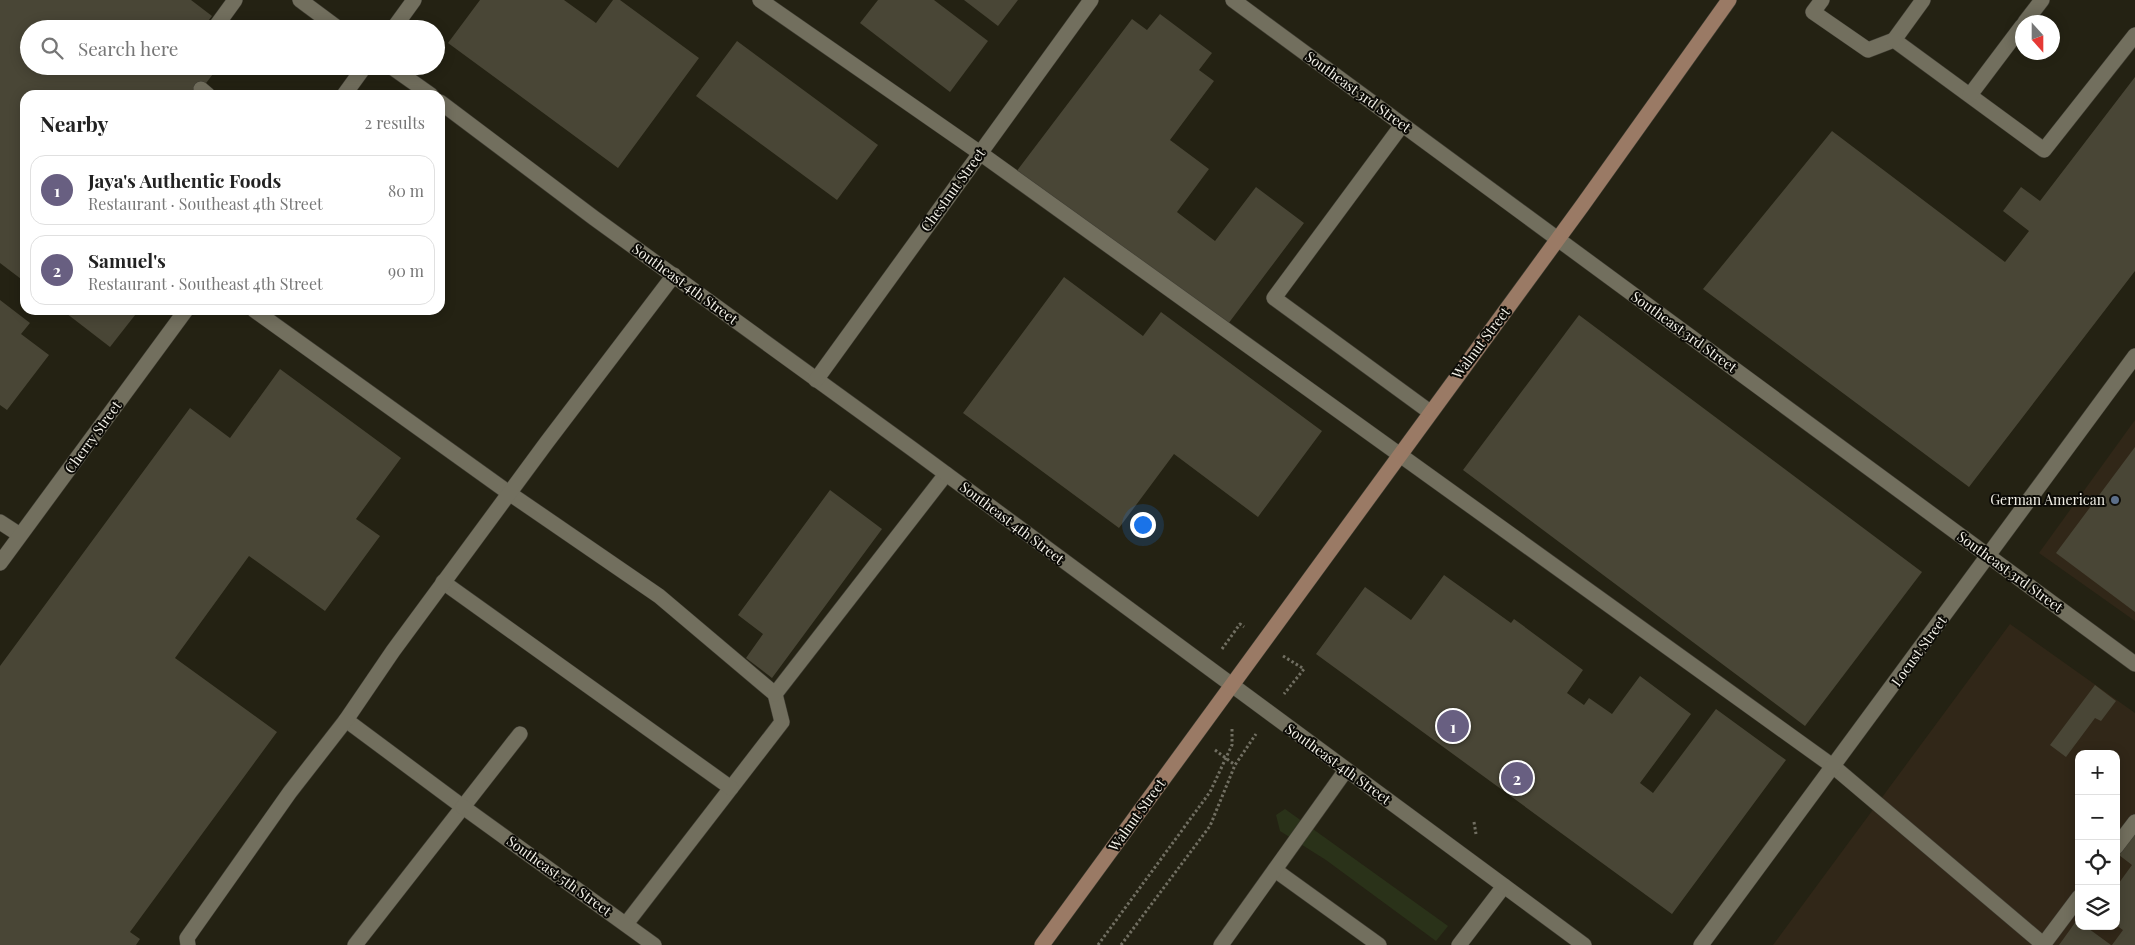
<!DOCTYPE html>
<html lang="en">
<head>
<meta charset="utf-8">
<style>
	body { margin:0; font-family:"Playfair Display",serif; background:#f2f2f2; color:#222 }
	.controls { position:absolute; right:15px; bottom:15px; display:grid; overflow:hidden; border-radius:10px; box-shadow:0 2px 12px #0003 }
	.controls button { width:45px; height:45px; display:grid; place-items:center; padding:0; border:0; border-bottom:1px solid #e0e0e0; background:#fff; color:#222; font:25px sans-serif }
	.compass { position:absolute; left:2015px; top:15px; width:45px; height:45px; border-radius:50%; background:#fff; box-shadow:0 2px 12px #0003; rotate:159deg }
	.you { position:absolute; left:1142px; top:524px; width:18px; height:18px; margin:-12px; border:4px solid #fff; border-radius:50%; background:#1a73e8; box-shadow:0 0 0 8px #1a73e833 }
	.badge { display:grid; place-items:center; width:32px; height:32px; border-radius:50%; background:#685f81; color:#fff; font-size:16px; font-weight:700 }
	.pin { position:absolute; translate:-50% -50%; border:2px solid #fff; box-shadow:0 1px 5px #0006 }
	.list { margin:0; padding:0; list-style:none }
	h2 { display:flex; justify-content:space-between; align-items:center; height:65px; margin:0; padding:0 20px; font-size:21px }
	h2 small { font-size:16px; font-weight:400; color:#767676 }
	.list li { display:grid; grid-template-columns:32px 1fr auto; gap:15px; align-items:center; box-sizing:border-box; height:70px; margin:0 10px 10px; padding:0 10px; border:1px solid #e0e0e0; border-radius:15px }
	.list b { display:block; font-size:19px; white-space:nowrap }
	.list p { margin:0; font-size:16px; white-space:nowrap; color:#767676 }
	.list em { font-size:16px; font-style:normal; color:#767676 }
	.icon { flex:none; width:28px; height:28px; fill:none; stroke:currentColor; stroke-width:2; stroke-linecap:round; stroke-linejoin:round }
	.map { position:relative; flex:none; width:2135px; height:945px; overflow:hidden }
	.search { position:absolute; background:#fff; box-shadow:0 2px 12px #0003; left:20px; top:20px; width:425px; height:55px; display:flex; align-items:center; gap:12px; box-sizing:border-box; padding:0 18px; border-radius:28px; color:#767676; font-size:19px }
	.panel { position:absolute; background:#fff; box-shadow:0 2px 12px #0003; left:20px; top:90px; width:425px; height:225px; border-radius:15px }
	.map>svg:first-child { display:block }
	.commercial { fill:#312718; fill-rule:evenodd }
	.green { fill:#2a3219 }
	.building { fill:#494636 }
	.lines { fill:none; stroke-linecap:round; stroke-linejoin:round }
	.lane-casing { stroke:#403e34; stroke-width:16 }
	.street-casing { stroke:#403e34; stroke-width:16 }
	.secondary-casing { stroke:#403e34; stroke-width:16 }
	.path { stroke:#716f62; stroke-width:3; stroke-dasharray:2.5 2.5; stroke-linecap:butt }
	.lane { stroke:#726f5e; stroke-width:15 }
	.street { stroke:#726f5e; stroke-width:15 }
	.secondary { stroke:#9a7a65; stroke-width:15 }
	.service-dot { fill:#5c6f8a; stroke:#0c0b06; stroke-width:2 }
	.labels { text-anchor:middle; stroke-width:4; stroke-linejoin:round; paint-order:stroke }
	.street-label { font-size:14px; fill:#f3f1e8; stroke:#0c0b06 }
	.poi-label { font-size:14px; fill:#f3f1e8; stroke:#0c0b06; text-anchor:end }
</style>
</head>
<body>
<div class="map">
<svg width="2135" height="945" viewBox="0 0 2135 945">
	<rect width="100%" height="100%" fill="#242213"/>
	<!-- commercial -->
	<g class="commercial">
		<polygon points="2135,420 2135,621 2039,553"/>
		<path d="M2010 624 2135 713V945H1773ZM2079 754H2116V926H2079Z"/>
	</g>
	<!-- green -->
	<polygon class="green" points="1285,809 1448,926 1436,941 1326,860 1280,831 1276,815"/>
	<!-- building -->
	<g class="building">
		<polygon points="0,0 191,0 212,16 202,29 29,29 29,66 219,66 197,95 25,95 25,282 0,263"/>
		<polygon points="480,0 564,0 596,23 613,0 620,0 699,58 618,168 448,43"/>
		<polygon points="878,0 934,0 988,41 950,92 860,23"/>
		<polygon points="964,0 1018,0 998,26"/>
		<polygon points="1160,14 1212,53 1199,70 1214,81 1170,140 1209,169 1177,212 1215,241 1256,187 1304,223 1225,328 1016,172 1132,19 1147,30"/>
		<polygon points="737,41 878,145 837,200 696,96"/>
		<polygon points="2135,77 2135,271 1969,487 1703,289 1832,131 2005,262 2029,231 2003,211 2021,187 2040,201"/>
		<polygon points="1064,277 1143,336 1161,312 1322,431 1258,517 1174,454 1119,528 963,413"/>
		<polygon points="0,300 30,323 21,334 49,355 7,410 0,405"/>
		<polygon points="62,310 139,310 110,347"/>
		<polygon points="1579,315 1922,572 1805,726 1463,470"/>
		<polygon points="280,369 401,458 356,519 380,536 325,611 249,556 175,658 277,732 130,932 140,939 136,945 0,945 0,666 190,408 230,438"/>
		<polygon points="2135,447 2135,612 2056,553"/>
		<polygon points="830,490 882,529 772,678 746,658 763,634 738,615"/>
		<polygon points="1444,575 1511,623 1514,619 1583,670 1567,693 1584,705 1589,698 1612,714 1640,676 1691,714 1640,783 1653,793 1716,709 1786,760 1672,914 1316,654 1365,587 1411,620"/>
		<polygon points="2095,685 2116,701 2101,721 2095,718 2066,757 2050,745"/>
		<polygon points="2135,833 2135,945 2112,945 2123,930 2116,925 2116,887 2132,865 2119,855"/>
		<polygon points="2077,920 2079,926 2085,926 2111,945 2059,945"/>
	</g>
	<g class="lines">
		<!-- lane casing -->
		<g class="lane-casing">
			<g id="lane">
				<polyline points="760,0 980,153 1834,767 2044,945"/>
				<polyline points="1822,0 1813,12 1868,50 1894,40 2044,150 2135,35"/>
				<polyline points="2025,22 2042,0"/>
				<polyline points="214,29 235,0"/>
				<polyline points="1894,40 1923,0"/>
				<polyline points="201,89 208,95"/>
				<polyline points="1970,95 2022,26"/>
				<polyline points="1402,125 1274,298 1430,412"/>
				<polyline points="254,310 509,493 659,596 775,694 782,722 626,924"/>
				<polyline points="0,522 20,535"/>
				<polyline points="443,582 731,788"/>
				<polyline points="775,694 946,474"/>
				<polyline points="346,720 463,807"/>
				<polyline points="2116,847 2135,822"/>
				<polyline points="1275,870 1379,945"/>
				<polyline points="188,945 187,938 290,792 346,720 393,651 547,442 674,275"/>
				<polyline points="355,945 520,734"/>
				<polyline points="1221,945 1346,770"/>
				<polyline points="1459,945 1504,886"/>
				<polyline points="2043,945 2079,897"/>
			</g>
		</g>
		<!-- street casing -->
		<g class="street-casing">
			<g id="street">
				<polyline points="300,0 339,29"/>
				<polyline points="1233,0 2135,664"/>
				<polyline points="393,29 414,0"/>
				<polyline points="390,66 431,95"/>
				<polyline points="344,95 365,66"/>
				<polyline points="440,102 594,218 911,448 1584,945"/>
				<polyline points="816,380 1091,0"/>
				<polyline points="0,563 186,310"/>
				<polyline points="463,807 654,945"/>
				<polyline points="1701,945 2135,356"/>
			</g>
		</g>
		<!-- secondary casing -->
		<g class="secondary-casing">
			<polyline id="secondary" points="1042,945 1582,206 1729,0"/>
		</g>
		<!-- path -->
		<g class="path">
			<polyline points="1222,649 1240,624 1244,627"/>
			<polyline points="1283,656 1304,669 1284,694"/>
			<polyline points="1215,750 1235,765"/>
			<polyline points="1474,822 1476,834"/>
			<polyline points="1098,945 1210,792 1232,745 1232,727"/>
			<polyline points="1121,945 1210,826 1235,765 1256,734"/>
		</g>
		<!-- lane -->
		<use href="#lane" class="lane"/>
		<!-- street -->
		<use href="#street" class="street"/>
		<!-- secondary -->
		<use href="#secondary" class="secondary"/>
	</g>
	<!-- markers -->
	<circle class="service-dot" cx="2115" cy="500" r="5"/>
	<g class="labels">
		<!-- street labels -->
		<g class="street-label">
			<text transform="translate(1358 92) rotate(36)" y="5">Southeast 3rd Street</text>
			<text transform="translate(953 190) rotate(-54)" y="5">Chestnut Street</text>
			<text transform="translate(685 284) rotate(36)" y="5">Southeast 4th Street</text>
			<text transform="translate(1684 332) rotate(36)" y="5">Southeast 3rd Street</text>
			<text transform="translate(1481 343) rotate(-53)" y="5">Walnut Street</text>
			<text transform="translate(93 437) rotate(-54)" y="5">Cherry Street</text>
			<text transform="translate(1012 523) rotate(37)" y="5">Southeast 4th Street</text>
			<text transform="translate(2010 572) rotate(36)" y="5">Southeast 3rd Street</text>
			<text transform="translate(1919 651) rotate(-54)" y="5">Locust Street</text>
			<text transform="translate(1338 764) rotate(36)" y="5">Southeast 4th Street</text>
			<text transform="translate(1137 815) rotate(-54)" y="5">Walnut Street</text>
			<text transform="translate(559 876) rotate(36)" y="5">Southeast 5th Street</text>
		</g>
		<!-- poi labels -->
		<g class="poi-label">
			<text x="2105" y="505">German American</text>
		</g>
	</g>
</svg>
<div class="controls">
<button>+</button>
<button>−</button>
<button><svg class="icon" aria-label="locate" viewBox="0 0 24 24"><circle cx="12" cy="12" r="6"/><path d="M12 2v4M12 18v4M2 12h4M18 12h4"/></svg></button>
<button><svg class="icon" aria-label="layers" viewBox="0 0 24 24"><path d="M12 4l9 5-9 5-9-5zM3 14l9 5 9-5"/></svg></button>
</div>
<svg class="compass" viewBox="-18 -18 36 36"><path d="M0-13l5 13h-10z" fill="#e53935"/><path d="M0 13l5-13h-10z" fill="#767676"/></svg>
<div class="you"></div>
<div class="pin badge" style="left:1453px;top:726px">1</div>
<div class="pin badge" style="left:1517px;top:778px">2</div>
<div class="search"><svg class="icon" aria-label="search" viewBox="0 0 24 24"><circle cx="10" cy="10" r="6"/><path d="M15 15l6 6"/></svg>Search here</div>
<section class="panel">
<h2>Nearby<small>2 results</small></h2>
<ul class="list">
<li><span class="badge">1</span><div><b>Jaya's Authentic Foods</b><p>Restaurant · Southeast 4th Street</p></div><em>80 m</em></li>
<li><span class="badge">2</span><div><b>Samuel's</b><p>Restaurant · Southeast 4th Street</p></div><em>90 m</em></li>
</ul>
</section>
</div>
</body>
</html>
